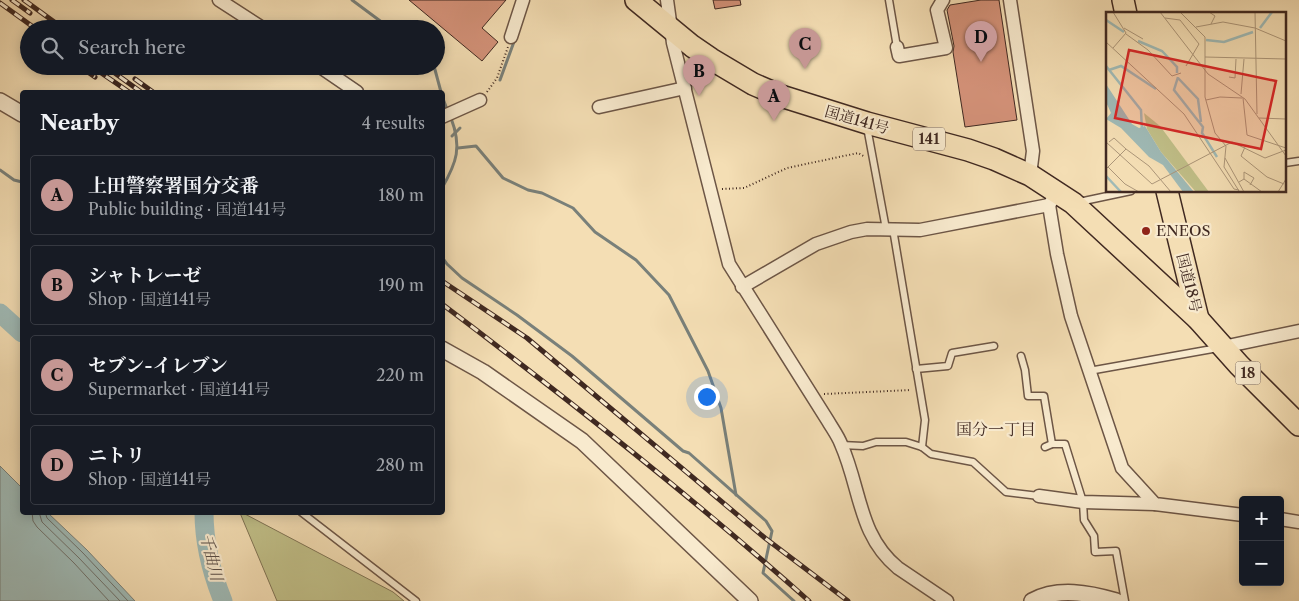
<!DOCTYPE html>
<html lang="en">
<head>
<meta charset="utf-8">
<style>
	body { margin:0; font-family:"Libre Caslon Text","Noto Serif JP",serif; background:#20242c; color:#f1f3f6 }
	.controls { position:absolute; right:15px; bottom:15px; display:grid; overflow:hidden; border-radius:5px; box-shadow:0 2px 12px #0003 }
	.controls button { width:45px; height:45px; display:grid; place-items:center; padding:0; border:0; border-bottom:1px solid #363941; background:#171b24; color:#f1f3f6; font:25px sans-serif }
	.you { position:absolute; left:706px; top:396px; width:18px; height:18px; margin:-12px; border:4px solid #fff; border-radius:50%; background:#1a73e8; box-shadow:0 0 0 8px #1a73e833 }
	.badge { display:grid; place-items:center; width:32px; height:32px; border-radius:50%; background:#c59692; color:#111; font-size:16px; font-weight:700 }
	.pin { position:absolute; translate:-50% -41px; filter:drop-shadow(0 1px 2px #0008) }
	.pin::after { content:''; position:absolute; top:26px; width:18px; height:15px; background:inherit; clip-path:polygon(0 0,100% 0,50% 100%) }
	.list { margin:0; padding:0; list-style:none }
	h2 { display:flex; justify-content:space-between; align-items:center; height:65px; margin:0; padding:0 20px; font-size:21px }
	h2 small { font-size:16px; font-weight:400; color:#9ea1a6 }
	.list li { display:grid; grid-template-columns:32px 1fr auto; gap:15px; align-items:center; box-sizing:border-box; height:80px; margin:0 10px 10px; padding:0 10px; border:1px solid #363941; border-radius:5px }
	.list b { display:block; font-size:19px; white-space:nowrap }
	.list p { margin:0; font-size:16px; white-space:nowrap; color:#9ea1a6 }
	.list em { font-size:16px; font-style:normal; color:#9ea1a6 }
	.icon { flex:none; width:28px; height:28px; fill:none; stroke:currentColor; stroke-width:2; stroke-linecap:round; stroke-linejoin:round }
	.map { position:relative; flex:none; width:1299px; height:601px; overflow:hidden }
	.search { position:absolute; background:#171b24; box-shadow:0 2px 12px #0003; left:20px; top:20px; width:425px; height:55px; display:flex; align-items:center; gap:12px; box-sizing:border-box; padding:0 18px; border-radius:28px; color:#9ea1a6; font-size:19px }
	.panel { position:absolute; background:#171b24; box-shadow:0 2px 12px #0003; left:20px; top:90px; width:425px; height:425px; border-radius:5px }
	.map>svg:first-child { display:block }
	.green { fill:#c1c089; stroke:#807455 }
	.water { fill:#9fbab6; stroke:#79807a }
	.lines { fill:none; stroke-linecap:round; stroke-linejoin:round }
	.shore { stroke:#70726c; stroke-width:1 }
	.stream { stroke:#79807a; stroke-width:3 }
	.river { stroke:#9fbab6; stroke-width:19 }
	.building { fill:#d39178; stroke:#402921 }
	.service-casing { stroke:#6d5646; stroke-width:9 }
	.minor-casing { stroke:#6d5646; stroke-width:15 }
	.tertiary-casing { stroke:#6d5646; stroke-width:18 }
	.trunk-casing { stroke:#402921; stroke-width:24 }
	.path { stroke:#402921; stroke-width:2; stroke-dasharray:1 2.5; stroke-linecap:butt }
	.service { stroke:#f8eace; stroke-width:6 }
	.minor { stroke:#f8eace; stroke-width:12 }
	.tertiary { stroke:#f8eace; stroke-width:15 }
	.trunk { stroke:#f4deb4; stroke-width:21 }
	.rail-casing { stroke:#402921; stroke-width:5 }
	.rail { stroke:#f8eace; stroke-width:3; stroke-dasharray:9; stroke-linecap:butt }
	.poi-dot { fill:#8f2418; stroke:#f8eace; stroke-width:2 }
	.labels { text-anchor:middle; stroke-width:4.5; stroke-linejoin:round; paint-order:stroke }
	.shield { fill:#f8eace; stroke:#776355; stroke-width:1 }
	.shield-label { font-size:14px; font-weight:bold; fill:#402921 }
	.street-label { font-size:15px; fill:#402921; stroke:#f8eace }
	.poi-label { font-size:15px; fill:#402921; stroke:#f8eace; text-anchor:start }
	.neighbourhood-label { font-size:16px; fill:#402921; stroke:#f8eace }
	.water-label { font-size:16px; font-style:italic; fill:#584d46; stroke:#f8eace }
	.inset-river { fill:none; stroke:#9fbab6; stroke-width:2.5 }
	.inset-road { fill:none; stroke:#ac9679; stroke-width:1 }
	.view { fill:#d62828; fill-opacity:0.15; stroke:#d62828; stroke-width:2.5 }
	.inset-edge { fill:none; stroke:#402921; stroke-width:2.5 }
</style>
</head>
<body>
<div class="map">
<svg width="1299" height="601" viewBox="0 0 1299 601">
	<rect width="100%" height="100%" fill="#f4deb4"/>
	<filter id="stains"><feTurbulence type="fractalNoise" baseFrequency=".004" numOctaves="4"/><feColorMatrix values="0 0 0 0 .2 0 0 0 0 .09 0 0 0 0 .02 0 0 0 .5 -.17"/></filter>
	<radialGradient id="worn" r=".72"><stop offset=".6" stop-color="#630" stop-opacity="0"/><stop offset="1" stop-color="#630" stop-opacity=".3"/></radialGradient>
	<!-- green -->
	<polygon class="green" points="240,513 243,513 393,592 404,601 277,601"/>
	<!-- water -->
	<polygon class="water" points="0,466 22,488 22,512 48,513 87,550 135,601 0,601"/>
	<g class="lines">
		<!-- shore -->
		<g class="shore">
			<polyline points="32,512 33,521 37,527 74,563 109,601"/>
			<polyline points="39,512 42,522 79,558 120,601"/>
			<polyline points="45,512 47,518 83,553 128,601"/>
		</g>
		<!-- stream -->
		<g class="stream">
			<polyline points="352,0 391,29"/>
			<polyline points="434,66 441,92"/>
			<polyline points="500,80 515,39"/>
			<polyline points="442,96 448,112"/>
			<polyline points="452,136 460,128"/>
			<polyline points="458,148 476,146 503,178 528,190 542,193 573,208 595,232 636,260 669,295 708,371 721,408 736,495"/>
			<polyline points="0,170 14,180 22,182"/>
			<path d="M442 188C457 162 462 147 451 118"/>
			<polyline points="442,257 447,264 462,278 517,315 572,356 683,451 689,453 766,521 772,531 763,573 794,601"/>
		</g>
		<!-- river -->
		<g class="river">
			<polyline points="0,313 22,333"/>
			<path d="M204 512C204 542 212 574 223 601"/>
		</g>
	</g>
	<!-- building -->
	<g class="building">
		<polygon points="409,0 506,0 482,28 498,42 482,61"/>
		<polygon points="713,0 740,0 741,5 715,9"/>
		<polygon points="981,0 999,0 1017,120 965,127 953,52 954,46 947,10 950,5"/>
	</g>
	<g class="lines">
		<!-- service casing -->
		<g class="service-casing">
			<g id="service">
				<polyline points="889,0 897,47"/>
				<polyline points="867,127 886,229"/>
				<polyline points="1285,163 1299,161"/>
				<polyline points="1079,202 1131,191"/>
				<polyline points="893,229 925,420 922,447"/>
				<polyline points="1021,356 1025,370 1028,396 1044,396 1052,444"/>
				<polyline points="916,369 948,366 952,353 994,346"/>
				<polyline points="1089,371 1218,348"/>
				<polyline points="841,445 863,446 876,442 906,442 922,447 931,454 973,462 1006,492 1039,496"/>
				<polyline points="1045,447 1052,444 1065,444 1083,502 1084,520 1094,536 1095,552 1116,551 1125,601"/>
				<polyline points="301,512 416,601"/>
			</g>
		</g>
		<!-- minor casing -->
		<g class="minor-casing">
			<g id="minor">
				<polyline points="219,0 264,29"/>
				<path d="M667 0 673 43 729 264 828 421C832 428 838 436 841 444 861 489 858 535 898 568L947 601"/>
				<polyline points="1010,0 1033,151 1030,175"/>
				<polyline points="511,37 523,0"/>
				<polyline points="897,47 899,56 946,48 937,10 943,0"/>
				<polyline points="319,66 357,92"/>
				<polyline points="599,107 685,88"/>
				<polyline points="442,117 480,100"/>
				<polyline points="1049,205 1057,254 1071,316 1122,468 1155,504 1243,515"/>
				<polyline points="742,287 816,244 851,232 867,229 920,230 1049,205 1053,199"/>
				<polyline points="1223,347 1299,331"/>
				<polyline points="1039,496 1083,502 1155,504"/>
				<polyline points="1280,519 1299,522"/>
			</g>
		</g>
		<!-- tertiary casing -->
		<g class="tertiary-casing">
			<g id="tertiary">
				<polyline points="0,101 22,114"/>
				<polyline points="442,349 483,372 582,441 750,601"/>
				<path d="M1032 601C1058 587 1089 593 1116 601"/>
			</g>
		</g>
		<!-- trunk casing -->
		<g class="trunk-casing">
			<g id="trunk">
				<polyline points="636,0 692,46 711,59 753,84 781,96 867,123 968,150 994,159 1030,175 1073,203 1198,319 1239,365 1299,425"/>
				<polyline points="1123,0 1126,14"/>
				<polyline points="1167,191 1198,319"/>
			</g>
		</g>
		<!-- path -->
		<g class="path">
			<polyline points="487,92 497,78 508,47"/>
			<polyline points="722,189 744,188 787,168 858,153 865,157"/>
			<polyline points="824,394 911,390"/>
		</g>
		<!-- service -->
		<use href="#service" class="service"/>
		<!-- minor -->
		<use href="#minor" class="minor"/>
		<!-- tertiary -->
		<use href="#tertiary" class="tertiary"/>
		<!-- trunk -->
		<use href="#trunk" class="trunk"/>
		<!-- rail casing -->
		<g class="rail-casing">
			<g id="rail">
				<polyline points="12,0 30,13"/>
				<polyline points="24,0 64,29"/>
				<polyline points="0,3 36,29"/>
				<polyline points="79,66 95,77"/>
				<polyline points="91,66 129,92"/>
				<polyline points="105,66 141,92"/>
				<polyline points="135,79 153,92"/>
				<polyline points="442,281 527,338 765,538 848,601"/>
				<path d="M442 304C568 399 691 496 809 601"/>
			</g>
		</g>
		<!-- rail -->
		<use href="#rail" class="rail"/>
	</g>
	<!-- markers -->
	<circle class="poi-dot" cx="1146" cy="231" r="5"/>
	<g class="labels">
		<!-- shield labels -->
		<g class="shield">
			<rect x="913" y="127.5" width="32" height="23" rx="4"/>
			<rect x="1235.5" y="361.5" width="25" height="23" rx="4"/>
		</g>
		<g class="shield-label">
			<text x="929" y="144">141</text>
			<text x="1248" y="378">18</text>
		</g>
		<!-- street labels -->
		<g class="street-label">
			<text transform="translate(857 120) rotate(16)" y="5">国道141号</text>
			<text transform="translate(1189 283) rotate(76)" y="5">国道18号</text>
		</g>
		<!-- poi labels -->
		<g class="poi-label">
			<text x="1156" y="236">ENEOS</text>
		</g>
		<!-- neighbourhood labels -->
		<g class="neighbourhood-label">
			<text x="996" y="435">国分一丁目</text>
		</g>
		<!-- water labels -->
		<g class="water-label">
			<text transform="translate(212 557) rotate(76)" y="6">千曲川</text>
		</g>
	</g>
	<!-- overview -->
	<g transform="translate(1106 12)">
		<rect width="180" height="180" fill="#f4deb4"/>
		<path d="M38 101 54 114 103 180H90L55 140 41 117Z" fill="#c1c089"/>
		<path d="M0 72 26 112 33 116 39 114 55 140 88 180H77L57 153 43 145 15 116 0 107 5 101 0 90Z" fill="#9fbab6"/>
		<path class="inset-river" d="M0 8 18 20M154 16 166 0M100 28 118 30 147 20M32 29 56 39 71 55V61M0 54 35 98 36 119M3 58 15 54 50 77M72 65 68 78 97 115 96 121 111 145M72 66 92 87 95 110M0 164 15 180"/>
		<path class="inset-road" d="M22 0H39M54 0 102 62 139 87 180 144M74 0 99 25V85L109 121 120 134 118 155 133 179M103 0 109 4 105 12M149 0 151 102M59 6 74 8 93 32 80 54M90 15 117 10 149 16 180 29M18 16 37 27M20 22 42 38 66 64 75 61M0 30 78 102 128 177 133 178M7 36 20 21 7 0M99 45 180 47M123 65 129 66 130 47M135 82 138 47M137 86 141 123 180 136M100 88 114 85 136 86M153 106 180 107M0 130 46 172 126 130 159 146 180 138M3 130 8 126 20 137M139 135 135 144 161 165 178 172M119 146 138 180M2 155 19 172 33 180M0 157 20 137 43 154 65 180M138 167V160L148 166 144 173M133 170 138 167 156 180M172 180 180 167"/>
		<path class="view" d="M23 38 170 69 155 137 9 106Z"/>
		<rect width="180" height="180" class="inset-edge"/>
	</g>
	<rect width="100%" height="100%" filter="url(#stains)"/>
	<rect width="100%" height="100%" fill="url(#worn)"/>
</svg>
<div class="controls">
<button>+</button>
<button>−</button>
</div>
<div class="you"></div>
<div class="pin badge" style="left:774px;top:121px">A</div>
<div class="pin badge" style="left:699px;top:96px">B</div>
<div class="pin badge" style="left:805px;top:69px">C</div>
<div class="pin badge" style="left:981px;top:62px">D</div>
<div class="search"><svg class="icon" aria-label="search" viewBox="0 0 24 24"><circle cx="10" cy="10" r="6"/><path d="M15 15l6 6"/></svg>Search here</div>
<section class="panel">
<h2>Nearby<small>4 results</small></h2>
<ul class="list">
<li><span class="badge">A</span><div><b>上田警察署国分交番</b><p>Public building · 国道141号</p></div><em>180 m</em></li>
<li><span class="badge">B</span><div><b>シャトレーゼ</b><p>Shop · 国道141号</p></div><em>190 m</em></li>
<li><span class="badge">C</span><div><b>セブン-イレブン</b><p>Supermarket · 国道141号</p></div><em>220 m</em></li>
<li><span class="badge">D</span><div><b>ニトリ</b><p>Shop · 国道141号</p></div><em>280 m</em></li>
</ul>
</section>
</div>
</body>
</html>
